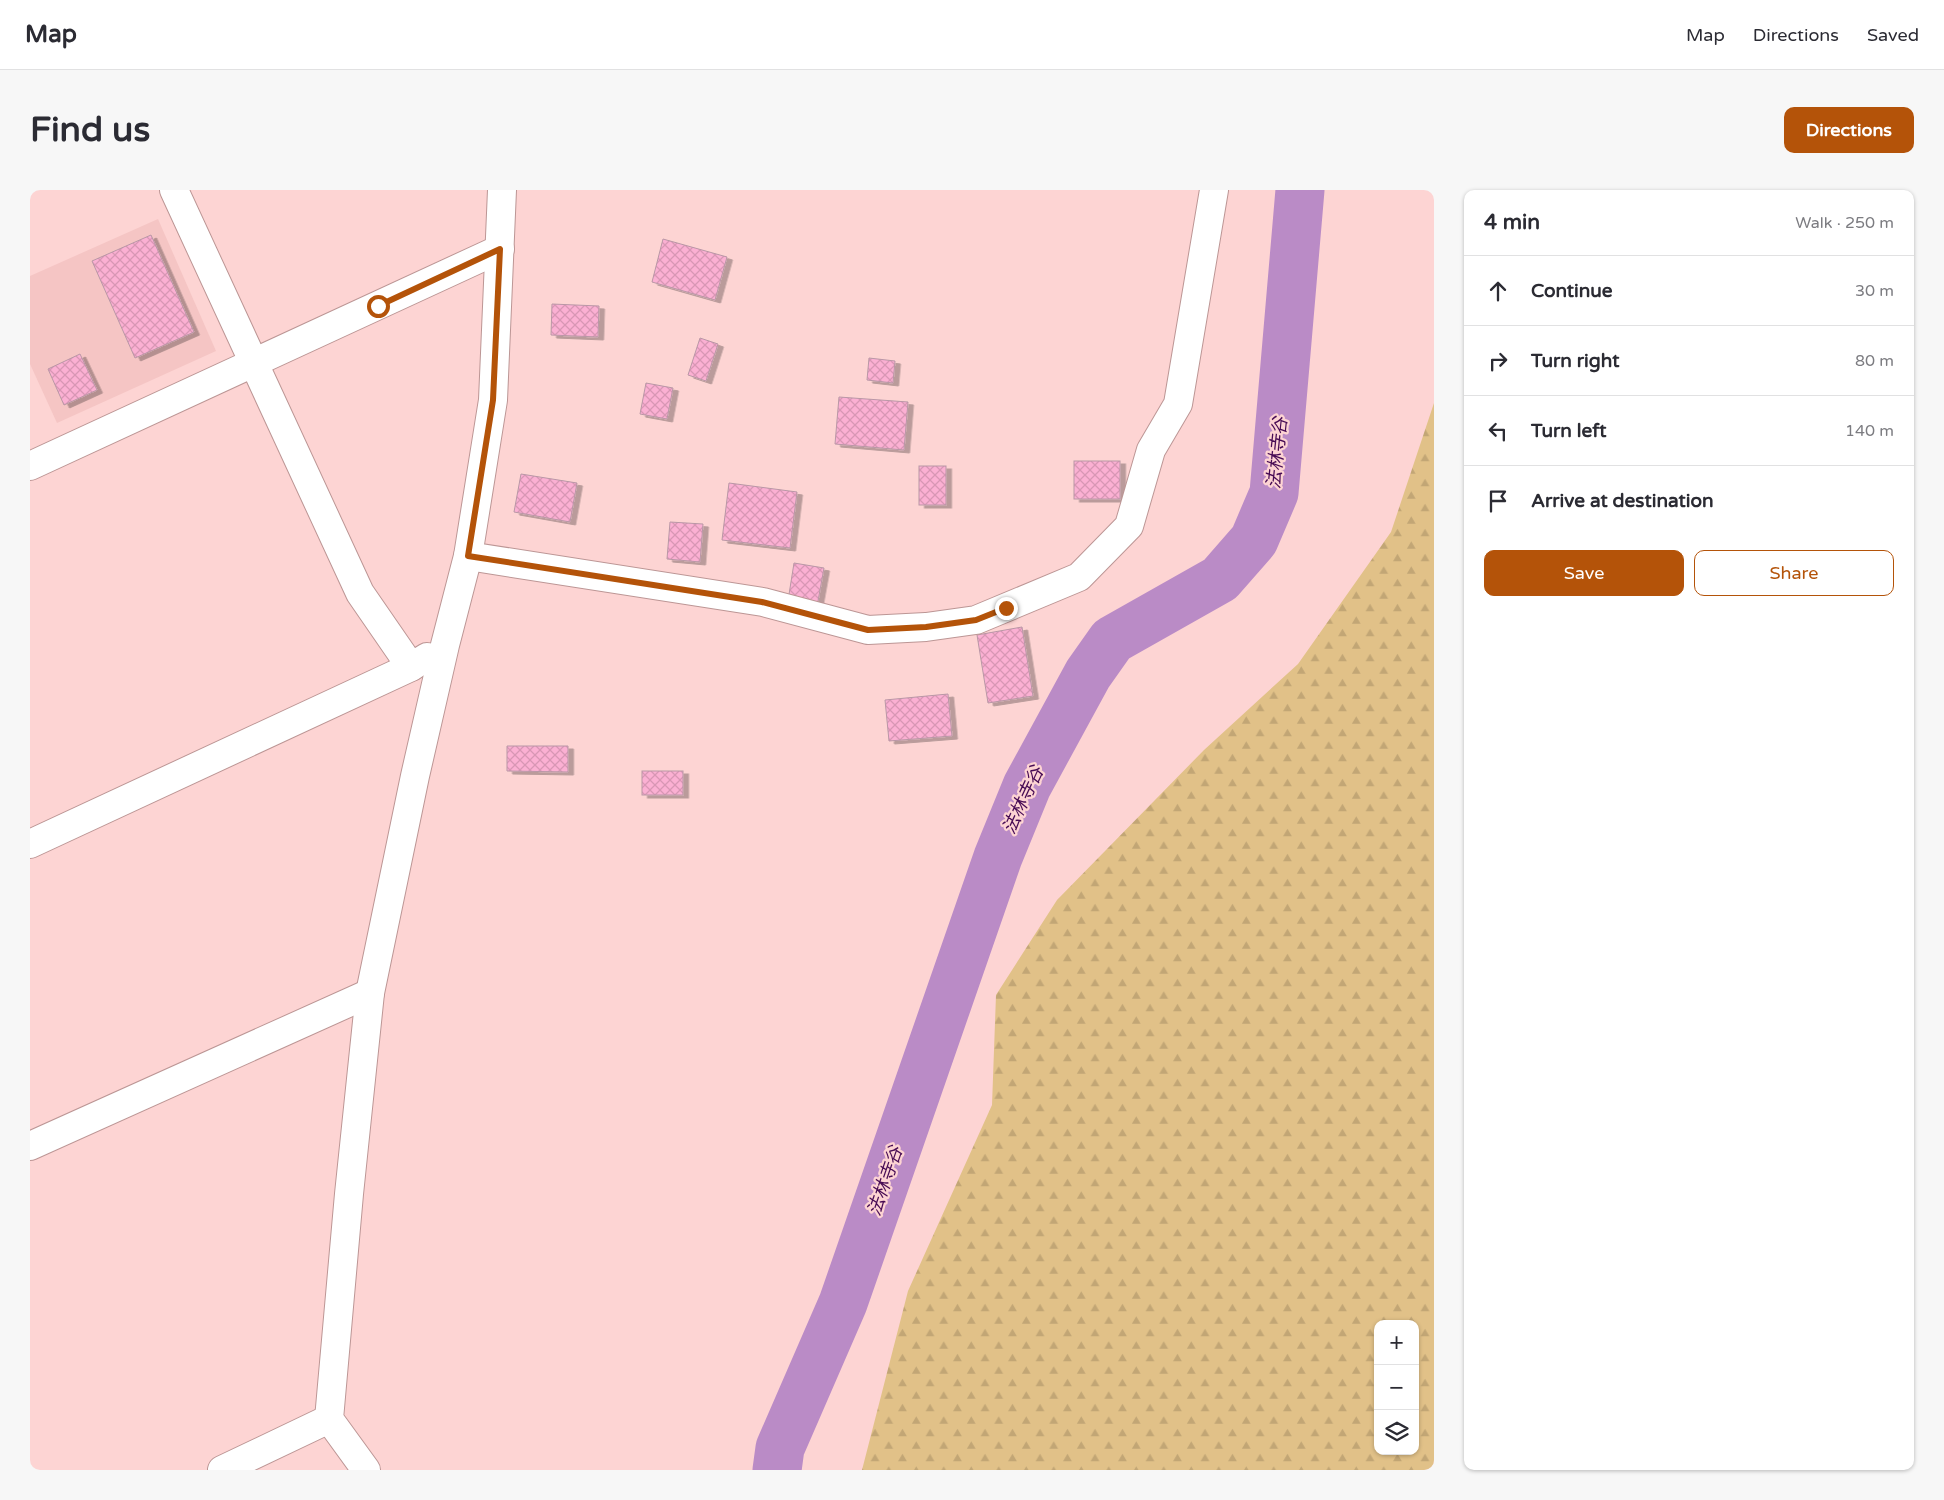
<!DOCTYPE html>
<html lang="en">
<head>
<meta charset="utf-8">
<style>
	body { margin:0; font-family:"Varela Round","Noto Sans JP",sans-serif; background:#f7f7f7; color:#2b2b33 }
	.controls { position:absolute; right:15px; bottom:15px; display:grid; overflow:hidden; border-radius:10px; box-shadow:0 1px 4px #0004 }
	.controls button { width:45px; height:45px; display:grid; place-items:center; padding:0; border:0; border-bottom:1px solid #e1e1e2; background:#fff; color:#2b2b33; font:25px sans-serif }
	.stop { position:absolute; width:15px; height:15px; margin:-11px; border:4px solid #b45309; border-radius:50%; background:#fff }
	.stop.end { background:#b45309; border-color:#fff; box-shadow:0 1px 5px #0008 }
	.list { margin:0; padding:0; list-style:none }
	h2 { display:flex; justify-content:space-between; align-items:center; height:65px; margin:0; padding:0 20px; font-size:21px }
	h2 small { font-size:16px; font-weight:400; color:#7c7c81 }
	.list li { display:grid; grid-template-columns:32px 1fr auto; gap:15px; align-items:center; box-sizing:border-box; height:70px; padding:0 20px; border-top:1px solid #e1e1e2 }
	.list b { display:block; font-size:19px; white-space:nowrap }
	.list em { font-size:16px; font-style:normal; color:#7c7c81 }
	.actions { display:flex; gap:10px; padding:15px 20px }
	.actions a { flex:1; padding:11px 0; border:1px solid #b45309; border-radius:10px; text-align:center; font-size:18px; color:#b45309 }
	.actions .main { background:#b45309; color:#fff }
	.icon { flex:none; width:28px; height:28px; fill:none; stroke:currentColor; stroke-width:2; stroke-linecap:round; stroke-linejoin:round }
	.map { position:relative; flex:none; width:1404px; height:1280px; overflow:hidden; border-radius:10px }
	header { display:flex; align-items:center; gap:30px; box-sizing:border-box; height:70px; padding:0 25px; background:#fff; border-bottom:1px solid #e1e1e2 }
	header strong { font-size:24px }
	nav { display:flex; gap:28px; margin-inline-start:auto; font-size:18px }
	.intro { display:flex; align-items:center; justify-content:space-between; box-sizing:border-box; height:120px; padding:0 30px }
	h1 { margin:0; font-size:35px }
	.button { padding:12px 22px; border-radius:10px; background:#b45309; color:#fff; font-size:18px; font-weight:700 }
	main { display:flex; gap:30px; padding:0 30px }
	aside { flex:1; background:#fff; border-radius:10px; box-shadow:0 1px 4px #0004 }
	.map>svg:first-child { display:block }
	.built { fill:#f5c5c4 }
	.forest { fill:url(#forest-firs); fill-rule:evenodd }
	.lines { fill:none; stroke-linecap:round; stroke-linejoin:round }
	.river { stroke:#ba8bc6; stroke-width:49 }
	.building { fill:url(#building-cross-hatch); stroke:#b997a6; filter:url(#shadow) }
	.street-casing { stroke:#bc9695; stroke-width:30 }
	.street { stroke:#fff; stroke-width:28 }
	.route { stroke:#b45309; stroke-width:6 }
	.labels { text-anchor:middle; stroke-width:4.5; stroke-linejoin:round; paint-order:stroke }
	.water-label { font-size:18px; font-style:italic; fill:#470b54; stroke:#fdd4d3 }
</style>
</head>
<body>
<header>
<strong>Map</strong>
<nav><a>Map</a><a>Directions</a><a>Saved</a></nav>
</header>
<div class="intro"><h1>Find us</h1><a class="button">Directions</a></div>
<main>
<div class="map">
<svg width="1404" height="1280" viewBox="0 0 1404 1280">
	<defs>
		<pattern id="forest-firs" width="22" height="20" patternUnits="userSpaceOnUse" patternTransform="scale(1.25)"><rect width="22" height="20" fill="#e1c188"/><path d="M5 1l3.5 6h-7zM16 11l3.5 6h-7z" fill="#c2a675"/></pattern>
		<pattern id="building-cross-hatch" width="8" height="8" patternUnits="userSpaceOnUse" patternTransform="scale(1.25)"><rect width="8" height="8" fill="#fbb0d3"/><path d="M0 0l8 8M0 8l8-8" fill="none" stroke="#d897b5"/></pattern>
		<filter id="shadow"><feDropShadow dx="5.5" dy="3" stdDeviation="0" flood-color="#0004"/></filter>
	</defs>
	<rect width="100%" height="100%" fill="#fdd4d3"/>
	<!-- built -->
	<polygon class="built" points="128,29 186,161 27,233 0,174 0,86"/>
	<!-- forest -->
	<path class="forest" d="M1404 213V1280H832L878 1101 962 915 966 805 1027 710 1174 560 1268 474 1361 342ZM1348 1134H1385V1261H1348Z"/>
	<g class="lines">
		<!-- river -->
		<polyline class="river" points="747,1280 750,1258 813,1113 968,667 997,596 1058,484 1082,450 1190,389 1224,350 1244,303 1270,0"/>
	</g>
	<!-- building -->
	<g class="building">
		<polygon points="121,45 164,142 105,168 62,71"/>
		<polygon points="633,49 697,67 685,110 622,92"/>
		<polygon points="522,114 569,116 568,147 521,145"/>
		<polygon points="670,148 688,154 676,191 658,185"/>
		<polygon points="50,164 67,200 34,215 18,179"/>
		<polygon points="839,168 865,171 863,193 837,190"/>
		<polygon points="616,193 643,198 637,229 610,224"/>
		<polygon points="809,207 878,212 874,260 805,254"/>
		<rect x="1044" y="271" width="46" height="38"/>
		<rect x="889" y="276" width="27" height="39"/>
		<polygon points="491,284 547,293 540,332 484,322"/>
		<polygon points="699,293 767,302 760,358 692,350"/>
		<polygon points="640,332 673,334 670,372 637,369"/>
		<polygon points="764,373 794,378 786,422 757,417"/>
		<polygon points="992,437 1003,506 958,513 947,445"/>
		<polygon points="918,504 922,546 859,551 855,510"/>
		<polygon points="477,556 538,556 538,582 477,581"/>
		<rect x="612" y="581" width="41" height="24"/>
	</g>
	<g class="lines">
		<!-- street casing -->
		<g class="street-casing">
			<g id="street">
				<polyline points="144,0 330,403 381,477"/>
				<polyline points="0,276 470,59"/>
				<polyline points="438,366 733,412 838,440 896,437 946,430 1049,387 1099,336 1121,260 1148,214 1184,0"/>
				<polyline points="0,654 381,477 397,467"/>
				<polyline points="0,956 340,803"/>
				<polyline points="192,1280 299,1229"/>
				<polyline points="336,1280 299,1229 319,1004 340,803 385,586 415,455 438,366 463,210 472,0"/>
			</g>
		</g>
		<!-- street -->
		<use href="#street" class="street"/>
	</g>
	<g class="lines">
		<!-- route -->
		<polyline class="route" points="348,116 470,59 463,210 438,366 732,412 838,440 896,437 946,430 976,418"/>
	</g>
	<g class="labels">
		<!-- water labels -->
		<g class="water-label">
			<text transform="translate(1247 263) rotate(-84)" y="6">法林寺谷</text>
			<text transform="translate(993 610) rotate(-65)" y="6">法林寺谷</text>
			<text transform="translate(855 991) rotate(-71)" y="6">法林寺谷</text>
		</g>
	</g>
</svg>
<div class="controls">
<button>+</button>
<button>−</button>
<button><svg class="icon" aria-label="layers" viewBox="0 0 24 24"><path d="M12 4l9 5-9 5-9-5zM3 14l9 5 9-5"/></svg></button>
</div>
<div class="stop" style="left:348px;top:116px"></div>
<div class="stop end" style="left:976px;top:418px"></div>
</div>
<aside>
<h2>4 min<small>Walk · 250 m</small></h2>
<ul class="list">
<li><svg class="icon" aria-label="ahead" viewBox="0 0 24 24"><path d="M12 20V5M6 11l6-6 6 6"/></svg><div><b>Continue</b></div><em>30 m</em></li>
<li><svg class="icon" aria-label="right" viewBox="0 0 24 24"><path d="M7 20v-9h11M14 6l5 5-5 5"/></svg><div><b>Turn right</b></div><em>80 m</em></li>
<li><svg class="icon" aria-label="left" viewBox="0 0 24 24"><path d="M17 20v-9H6M10 6l-5 5 5 5"/></svg><div><b>Turn left</b></div><em>140 m</em></li>
<li><svg class="icon" aria-label="arrive" viewBox="0 0 24 24"><path d="M6 21V4h12l-3 4 3 4H6"/></svg><div><b>Arrive at destination</b></div></li>
</ul>
<div class="actions"><a class="main">Save</a><a>Share</a></div>
</aside>
</main>
</body>
</html>
